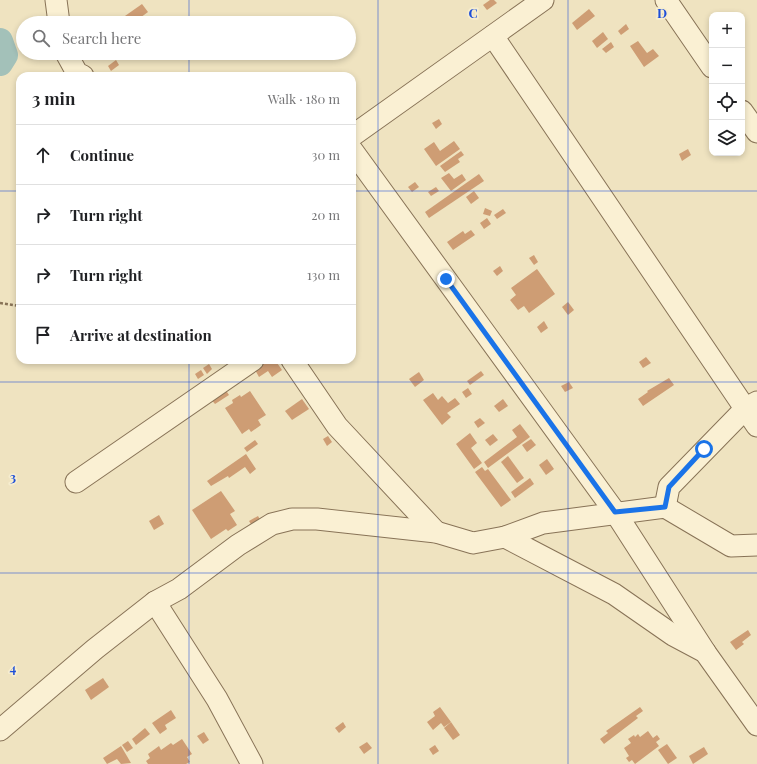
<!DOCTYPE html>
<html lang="en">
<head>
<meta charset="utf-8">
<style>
	body { margin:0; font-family:"Playfair Display",serif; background:#f6f6f6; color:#202124 }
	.controls { position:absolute; right:12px; top:12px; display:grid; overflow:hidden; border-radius:8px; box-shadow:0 2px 6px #0003 }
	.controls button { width:36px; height:36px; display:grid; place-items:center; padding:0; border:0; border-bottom:1px solid #e0e0e0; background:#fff; color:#202124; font:20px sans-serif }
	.stop { position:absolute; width:12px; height:12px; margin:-9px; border:3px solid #1a73e8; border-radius:50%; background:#fff }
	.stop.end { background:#1a73e8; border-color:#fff; box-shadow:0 1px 4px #0008 }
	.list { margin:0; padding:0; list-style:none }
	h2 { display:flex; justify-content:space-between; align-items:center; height:52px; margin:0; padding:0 16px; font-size:17px }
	h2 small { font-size:13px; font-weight:400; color:#757577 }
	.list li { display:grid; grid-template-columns:26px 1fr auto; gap:12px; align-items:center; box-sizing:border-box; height:60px; padding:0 16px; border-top:1px solid #e0e0e0 }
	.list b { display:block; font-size:15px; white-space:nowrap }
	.list em { font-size:13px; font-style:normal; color:#757577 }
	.icon { flex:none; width:22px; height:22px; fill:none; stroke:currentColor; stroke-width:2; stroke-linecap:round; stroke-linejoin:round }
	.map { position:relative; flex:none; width:757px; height:764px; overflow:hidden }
	.search { position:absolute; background:#fff; box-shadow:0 2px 6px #0003; left:16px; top:16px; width:340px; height:44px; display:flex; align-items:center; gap:10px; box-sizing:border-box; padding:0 14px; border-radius:22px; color:#757577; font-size:15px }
	.panel { position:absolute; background:#fff; box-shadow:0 2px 6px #0003; left:16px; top:72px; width:340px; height:292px; border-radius:12px }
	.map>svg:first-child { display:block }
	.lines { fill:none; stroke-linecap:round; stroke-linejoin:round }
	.river { stroke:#a3c1b9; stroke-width:26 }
	.building { fill:#ce9d74 }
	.minor-casing { stroke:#887357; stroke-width:23 }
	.path { stroke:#887357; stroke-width:2.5; stroke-dasharray:3 2; stroke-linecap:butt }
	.minor { stroke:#faf0d3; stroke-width:21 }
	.route { stroke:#1a73e8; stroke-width:5 }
	.grid { fill:none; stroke:#1d4ed8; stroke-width:1; stroke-opacity:0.55 }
	.grid-label { font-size:13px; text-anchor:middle; font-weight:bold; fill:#1d4ed8; stroke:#f6edcf; stroke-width:3.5; stroke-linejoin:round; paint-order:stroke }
</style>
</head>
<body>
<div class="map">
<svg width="757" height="764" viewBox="0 0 757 764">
	<rect width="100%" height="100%" fill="#efe3c0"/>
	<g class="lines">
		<!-- river -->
		<polyline class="river" points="0,41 5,55 0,63"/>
	</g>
	<!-- building -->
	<g class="building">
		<polygon points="490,0 494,0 497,3 487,10 483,5"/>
		<polygon points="142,4 148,12 133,23 115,23"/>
		<polygon points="589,9 595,16 577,30 572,23"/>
		<polygon points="626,24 629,29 621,35 618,31"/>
		<polygon points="603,32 608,39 597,48 592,41"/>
		<polygon points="638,41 647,53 653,49 659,56 644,67 630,46"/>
		<polygon points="611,42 614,47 606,53 602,49"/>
		<polygon points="116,60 119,65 111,71 108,66"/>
		<polygon points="439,119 442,124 436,129 432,123"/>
		<polygon points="454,141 460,149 436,166 424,149 434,142 440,151"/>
		<polygon points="688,149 691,155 682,161 679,154"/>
		<polygon points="461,151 464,155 458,159 460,162 445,172 440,166"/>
		<polygon points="449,173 454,179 462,174 466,180 451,191 441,178"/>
		<polygon points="479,174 484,181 429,218 425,212"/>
		<polygon points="415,182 419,187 412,192 408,187"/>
		<polygon points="436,187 439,191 431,196 428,192"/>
		<polygon points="474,191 479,198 471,204 466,197"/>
		<polygon points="485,208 492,211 490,216 483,214"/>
		<polygon points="503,209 506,213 497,219 494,215"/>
		<polygon points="487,218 491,224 484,229 480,223"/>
		<polygon points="471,230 475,235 453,250 447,242 463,231 465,234"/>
		<polygon points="534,255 538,262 534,265 529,258"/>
		<polygon points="500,266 503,271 497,276 493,271"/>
		<polygon points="537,269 555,294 529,313 524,306 518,310 510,300 516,295 511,288"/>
		<polygon points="568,302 574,310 568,315 562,307"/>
		<polygon points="544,321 548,328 541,333 537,327"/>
		<polygon points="646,357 651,363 643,368 639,362"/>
		<polygon points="266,360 275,360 282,370 272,377 268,371 259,377 254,368"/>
		<polygon points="209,364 212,369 207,374 203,368"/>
		<polygon points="201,370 204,375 198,379 195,374"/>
		<polygon points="481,371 484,375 470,385 467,381"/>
		<polygon points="419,372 424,380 415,387 409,379"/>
		<polygon points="669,378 674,385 643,406 638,399 648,392 647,391"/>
		<polygon points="569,382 573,388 565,392 561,386"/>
		<polygon points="468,388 472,394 466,398 462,392"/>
		<polygon points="225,389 229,395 215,404 210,398"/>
		<polygon points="250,391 266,415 258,420 261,425 251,432 249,429 242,434 225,408 233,403 232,400 240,395 241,397"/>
		<polygon points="433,393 438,400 442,396 448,403 455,398 460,404 447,413 451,417 442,425 423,400"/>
		<polygon points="302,399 309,409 292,420 285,411"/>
		<polygon points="503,399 508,406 499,412 494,406"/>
		<polygon points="480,418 485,423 478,428 474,422"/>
		<polygon points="520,424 530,437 488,468 484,462 517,437 512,430"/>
		<polygon points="470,433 477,443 471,448 482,463 474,469 456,444"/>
		<polygon points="493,434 498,440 490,446 485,440"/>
		<polygon points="328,436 332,442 327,446 323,439"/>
		<polygon points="531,439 536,445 527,452 522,445"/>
		<polygon points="255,440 258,444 247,452 244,448"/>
		<polygon points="246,454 256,469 250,474 245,467 229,478 228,476 211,486 207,481"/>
		<polygon points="508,456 524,478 517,483 501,462"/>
		<polygon points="547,459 554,469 546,475 539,465"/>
		<polygon points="482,467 485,471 488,469 511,500 501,507 475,472"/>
		<polygon points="530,478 534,484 515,498 511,492"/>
		<polygon points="221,491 235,511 230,514 237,525 228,531 226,529 211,539 192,510"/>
		<polygon points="159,515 164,524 154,530 149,521"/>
		<polygon points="258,516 262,523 254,529 249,521"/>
		<polygon points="748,630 751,635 742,642 744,644 736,650 730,642"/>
		<polygon points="103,678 109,687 91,700 85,690"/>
		<polygon points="440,707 451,722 444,727 441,723 433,730 427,722 435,716 433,712"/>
		<polygon points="640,707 643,711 636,716 638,718 604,744 600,739 608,733 606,731"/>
		<polygon points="171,710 176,718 165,725 167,729 160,734 152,723"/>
		<polygon points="343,722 346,727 339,733 335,728"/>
		<polygon points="451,722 460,735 453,740 444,728"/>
		<polygon points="145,728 150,734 136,745 132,739"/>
		<polygon points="648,731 653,738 657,735 660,739 656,742 659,746 635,764 632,760 629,762 626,758 629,756 624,748 631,743 628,739 634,735 635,737 638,734 640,737"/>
		<polygon points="204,732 209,740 203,744 197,736"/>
		<polygon points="182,739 192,754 187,757 190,762 186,764 148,764 146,761 150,758 148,754 159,746 161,750 171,743 173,745"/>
		<polygon points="128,741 133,748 127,752 122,745"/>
		<polygon points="367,742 372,748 364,754 359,747"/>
		<polygon points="667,744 677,758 668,764 658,750"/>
		<polygon points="435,745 439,751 433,755 429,749"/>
		<polygon points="121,746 131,763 121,764 117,759 107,764 103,758"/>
		<polygon points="704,747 708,754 693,764 689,756"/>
	</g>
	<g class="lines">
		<!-- minor casing -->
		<g class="minor-casing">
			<g id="minor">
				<polyline points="56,0 59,23"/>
				<polyline points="666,0 712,67"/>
				<polyline points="493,36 757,426"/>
				<polyline points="66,53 77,73 83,76"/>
				<polyline points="742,111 757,132"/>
				<polyline points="352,136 543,0"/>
				<polyline points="352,150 615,512 705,652"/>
				<polyline points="292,360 337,426 436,532"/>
				<polyline points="76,482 253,360"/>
				<polyline points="665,507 669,487 746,408 757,402"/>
				<polyline points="505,537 614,594 673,635 705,652 757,725"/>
				<polyline points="155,602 217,699 252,764"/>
				<polyline points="0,730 95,649 155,602 179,589 238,545 272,524 292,519 317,519 436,532 473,543 505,537 543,523 665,507 731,546 757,545"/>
			</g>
		</g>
		<!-- path -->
		<polyline class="path" points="0,303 20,306"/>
		<!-- minor -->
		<use href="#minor" class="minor"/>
	</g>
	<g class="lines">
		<!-- route -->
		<polyline class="route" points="446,279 615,512 665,507 669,487 704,449"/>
	</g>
	<!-- grid -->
	<path class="grid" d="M189 0V23M378 0V764M568 0V764M189 53V76M0 191H20M352 191H757M189 360V764M0 382H757M0 573H757"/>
	<g class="grid-label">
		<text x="473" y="18">C</text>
		<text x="662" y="18">D</text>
		<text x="13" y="482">3</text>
		<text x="13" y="673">4</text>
	</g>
</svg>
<div class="controls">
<button>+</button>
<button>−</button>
<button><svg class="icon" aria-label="locate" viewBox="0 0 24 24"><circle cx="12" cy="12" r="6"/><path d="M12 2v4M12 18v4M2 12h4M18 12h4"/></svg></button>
<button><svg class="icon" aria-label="layers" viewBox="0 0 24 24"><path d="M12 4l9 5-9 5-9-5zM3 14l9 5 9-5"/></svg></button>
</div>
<div class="stop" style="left:704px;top:449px"></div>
<div class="stop end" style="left:446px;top:279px"></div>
<div class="search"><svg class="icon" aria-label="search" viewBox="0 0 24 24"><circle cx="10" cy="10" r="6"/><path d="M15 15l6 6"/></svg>Search here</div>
<section class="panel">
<h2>3 min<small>Walk · 180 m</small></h2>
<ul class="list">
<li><svg class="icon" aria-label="ahead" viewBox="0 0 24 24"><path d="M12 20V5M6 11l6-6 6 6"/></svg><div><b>Continue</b></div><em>30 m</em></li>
<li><svg class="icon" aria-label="right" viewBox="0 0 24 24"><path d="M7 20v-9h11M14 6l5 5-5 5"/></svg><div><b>Turn right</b></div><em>20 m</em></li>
<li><svg class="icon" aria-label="right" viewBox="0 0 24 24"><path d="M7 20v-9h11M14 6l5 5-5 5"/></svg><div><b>Turn right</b></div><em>130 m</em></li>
<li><svg class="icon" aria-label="arrive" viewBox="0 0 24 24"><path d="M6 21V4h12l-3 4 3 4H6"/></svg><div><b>Arrive at destination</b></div></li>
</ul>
</section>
</div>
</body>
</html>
